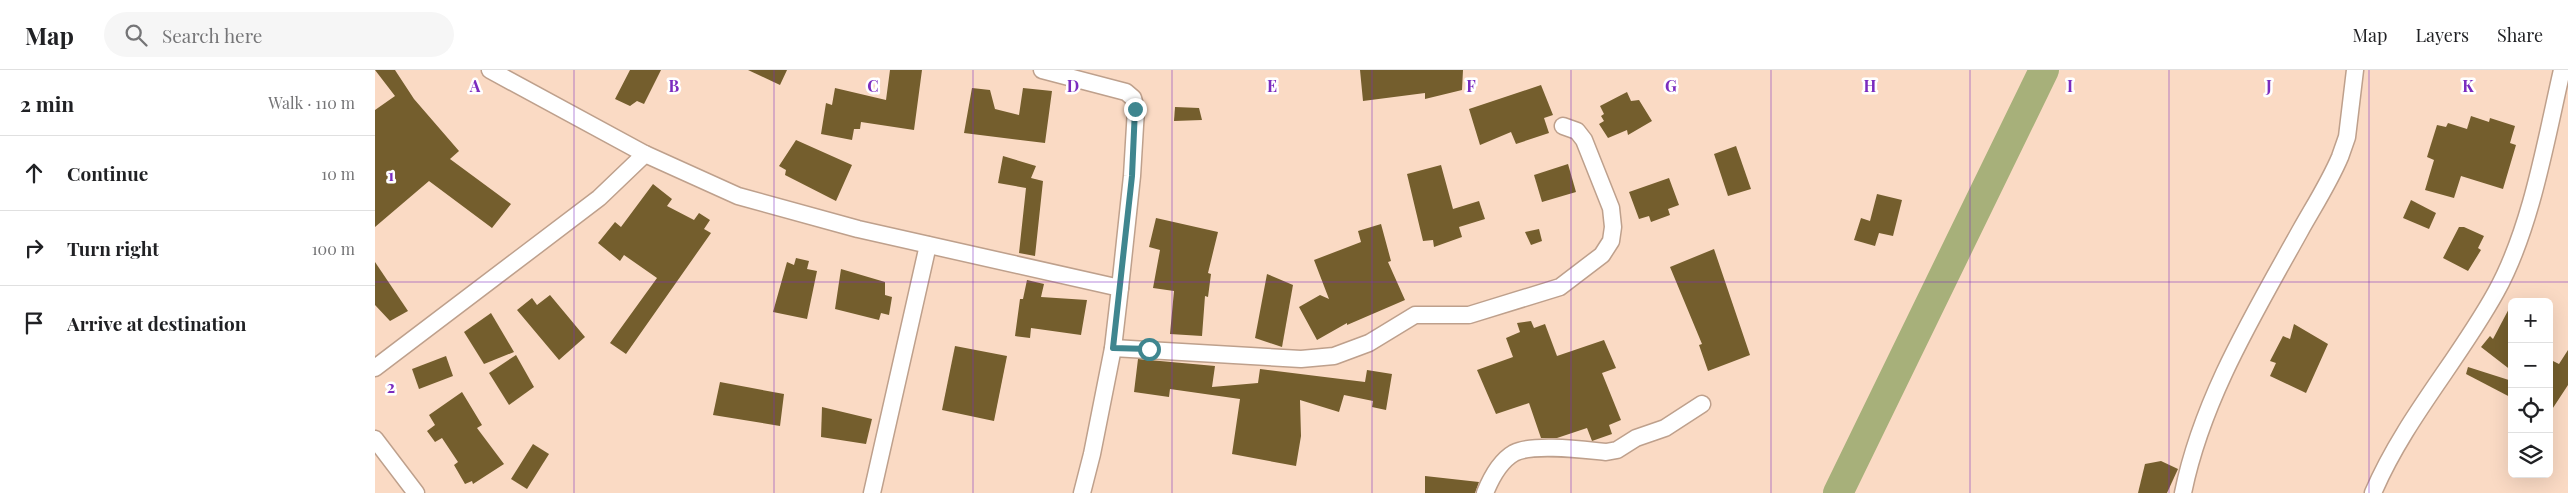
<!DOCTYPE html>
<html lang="en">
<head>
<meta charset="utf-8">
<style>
	body { margin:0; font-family:"Playfair Display",serif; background:#f6f6f6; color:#202124 }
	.controls { position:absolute; right:15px; bottom:15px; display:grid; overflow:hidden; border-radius:8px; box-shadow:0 5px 20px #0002 }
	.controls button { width:45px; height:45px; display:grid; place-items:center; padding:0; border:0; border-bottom:1px solid #e0e0e0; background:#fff; color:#202124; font:25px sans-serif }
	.stop { position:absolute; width:15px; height:15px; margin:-11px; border:4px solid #3f868f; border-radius:50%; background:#fff }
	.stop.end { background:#3f868f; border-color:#fff; box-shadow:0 1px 5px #0008 }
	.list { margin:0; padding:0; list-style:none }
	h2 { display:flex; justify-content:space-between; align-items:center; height:65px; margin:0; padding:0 20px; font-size:21px }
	h2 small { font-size:16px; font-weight:400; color:#757577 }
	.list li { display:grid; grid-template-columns:32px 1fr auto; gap:15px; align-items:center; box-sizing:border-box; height:75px; padding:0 20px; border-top:1px solid #e0e0e0 }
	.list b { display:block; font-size:19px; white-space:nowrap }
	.list em { font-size:16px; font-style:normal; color:#757577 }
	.icon { flex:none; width:28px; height:28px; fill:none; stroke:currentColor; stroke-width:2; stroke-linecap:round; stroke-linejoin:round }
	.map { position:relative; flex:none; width:2193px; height:423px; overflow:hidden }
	header { display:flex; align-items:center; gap:30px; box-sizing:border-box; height:70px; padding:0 25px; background:#fff; border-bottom:1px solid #e0e0e0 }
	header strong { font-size:24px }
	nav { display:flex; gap:28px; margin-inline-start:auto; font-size:18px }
	.search { width:350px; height:45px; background:#f6f6f6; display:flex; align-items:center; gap:12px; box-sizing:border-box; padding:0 18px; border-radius:28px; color:#757577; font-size:19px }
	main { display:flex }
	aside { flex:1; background:#fff }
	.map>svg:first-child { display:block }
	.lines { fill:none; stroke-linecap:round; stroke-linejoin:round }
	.river { stroke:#a7b07a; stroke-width:30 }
	.building { fill:#745e2d }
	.minor-casing { stroke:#bea08c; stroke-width:19 }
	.minor { stroke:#fff; stroke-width:16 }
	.route { stroke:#3f868f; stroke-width:6 }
	.grid { fill:none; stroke:#7b2cbf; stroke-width:1; stroke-opacity:0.55 }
	.grid-label { font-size:16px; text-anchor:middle; font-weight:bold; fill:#7b2cbf; stroke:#fff; stroke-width:5; stroke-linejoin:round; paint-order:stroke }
</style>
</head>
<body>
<header>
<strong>Map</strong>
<div class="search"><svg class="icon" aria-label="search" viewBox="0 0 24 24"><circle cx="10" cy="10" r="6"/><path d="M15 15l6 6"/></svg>Search here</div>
<nav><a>Map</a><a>Layers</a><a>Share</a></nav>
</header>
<main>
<aside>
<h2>2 min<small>Walk · 110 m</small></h2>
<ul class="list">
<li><svg class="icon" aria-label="ahead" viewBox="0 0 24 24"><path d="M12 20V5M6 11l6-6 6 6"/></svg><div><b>Continue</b></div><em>10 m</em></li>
<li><svg class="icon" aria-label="right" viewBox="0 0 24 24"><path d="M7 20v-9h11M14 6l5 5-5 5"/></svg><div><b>Turn right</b></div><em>100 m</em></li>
<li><svg class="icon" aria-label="arrive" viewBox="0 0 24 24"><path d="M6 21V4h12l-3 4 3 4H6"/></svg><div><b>Arrive at destination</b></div></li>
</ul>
</aside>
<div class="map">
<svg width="2193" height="423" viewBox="0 0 2193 423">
	<rect width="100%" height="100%" fill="#fadac4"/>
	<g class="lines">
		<!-- river -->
		<polyline class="river" points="1463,423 1669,0"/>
	</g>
	<!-- building -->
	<g class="building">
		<polygon points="0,0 20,0 39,29 84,81 75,89 136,134 117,158 54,111 0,157 0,40 20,26"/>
		<polygon points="255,0 286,0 269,34 262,31 255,36 240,29"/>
		<polygon points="373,0 412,0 405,15"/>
		<polygon points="515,0 547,0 539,60 486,52 485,59 479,59 477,70 446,64 451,33 457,35 460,18 511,30"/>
		<polygon points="985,0 1088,0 1087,20 1050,29 1050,23 988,31"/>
		<polygon points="1166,15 1178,45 1169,48 1174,63 1141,74 1136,62 1105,75 1094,39"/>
		<polygon points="597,18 615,20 620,39 644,45 648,18 677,21 670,73 589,63"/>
		<polygon points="1252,22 1256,31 1264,30 1277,51 1253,65 1252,60 1233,68 1224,54 1229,51 1226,46 1229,44 1225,36"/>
		<polygon points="800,37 824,38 827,50 799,51"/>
		<polygon points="2096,46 2114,52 2115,48 2140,56 2135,73 2141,75 2128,119 2086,106 2079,128 2050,120 2059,90 2052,87 2062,55 2071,57 2073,53 2092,59"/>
		<polygon points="421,70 477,95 461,131 410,105 411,100 404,96"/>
		<polygon points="1361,76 1376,119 1353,126 1339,84"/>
		<polygon points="628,86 661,96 656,108 668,111 660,186 644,183 651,118 623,113"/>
		<polygon points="1193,94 1201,122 1167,132 1159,105"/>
		<polygon points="1066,95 1078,139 1104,131 1110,149 1084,157 1087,167 1059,177 1058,170 1048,171 1032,104"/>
		<polygon points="1294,108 1304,135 1293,139 1295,145 1276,152 1274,146 1264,149 1254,122"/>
		<polygon points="278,114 297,129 292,136 319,150 324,143 335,150 329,159 336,163 251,284 235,273 282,208 249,185 245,191 223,173 240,152 246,157"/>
		<polygon points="1502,124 1527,130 1518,166 1504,163 1500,176 1479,170 1486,148 1495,151"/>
		<polygon points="2036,130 2061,143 2054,159 2028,148"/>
		<polygon points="781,148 843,162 833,203 836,204 833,227 830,226 827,266 795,264 799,221 778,218 785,180 774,177"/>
		<polygon points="1006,154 1016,191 1013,192 1030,230 972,255 972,253 942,270 924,237 945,225 954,229 939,190 986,172 983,161"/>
		<polygon points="2084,157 2089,157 2109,166 2103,178 2106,180 2093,201 2068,188"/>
		<polygon points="1164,159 1167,171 1156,175 1150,162"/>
		<polygon points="1339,179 1375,285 1333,301 1324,275 1327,274 1295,197"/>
		<polygon points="421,188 434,191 432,199 442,201 432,249 398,242 412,192 419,195"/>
		<polygon points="0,192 33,241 15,251 0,235"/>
		<polygon points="466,199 510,212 510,225 517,227 514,245 506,243 504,250 460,239"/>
		<polygon points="892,204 918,215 907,277 880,268"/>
		<polygon points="652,210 669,214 666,227 712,230 706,265 656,258 655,268 640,266 645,229 648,229"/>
		<polygon points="175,225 210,267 184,290 142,240 157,228 162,235"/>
		<polygon points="2137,233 2137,301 2106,277 2115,266 2118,269"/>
		<polygon points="116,243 139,282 109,294 89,262"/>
		<polygon points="1156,251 1159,258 1170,254 1182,286 1229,270 1241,298 1227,303 1246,350 1234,355 1237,364 1217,371 1212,358 1182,368 1166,368 1154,333 1121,344 1102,300 1138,287 1131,268 1145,262 1142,253"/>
		<polygon points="1919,254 1953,274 1931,323 1895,306 1901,293 1895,291 1908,266 1915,269"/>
		<polygon points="580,276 632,286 619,351 567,340"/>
		<polygon points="2193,280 2193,315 2174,344 2174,289 2184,294"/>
		<polygon points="141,285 159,317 134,335 114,303"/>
		<polygon points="71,286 78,306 44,319 37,299"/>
		<polygon points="763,289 840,296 837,317 883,313 885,299 990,312 992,300 1017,304 1011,340 997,337 998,331 969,325 964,342 925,330 926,366 921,396 857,384 865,329 795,319 794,327 759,322"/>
		<polygon points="2093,297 2137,311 2137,328 2091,304"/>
		<polygon points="345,312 409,324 405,356 338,345"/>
		<polygon points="87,322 107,355 102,358 129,394 98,414 97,411 90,414 79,395 83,392 67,368 60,372 52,361 60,355 54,345"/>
		<polygon points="447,337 497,349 491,374 446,367"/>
		<polygon points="158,374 174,384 152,419 136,409"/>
		<polygon points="1786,391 1803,399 1792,423 1763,423 1770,394"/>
		<polygon points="1050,406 1104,412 1100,423 1050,423"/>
	</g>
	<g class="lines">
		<!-- minor casing -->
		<g class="minor-casing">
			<g id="minor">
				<polyline points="115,0 270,84 363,126 483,159 745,218"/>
				<polyline points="667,0 751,22 758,28 761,39 757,106 745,218 738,278 717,384 707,423"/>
				<polyline points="738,278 926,289 959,286 994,273 1040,245 1094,245 1185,217 1227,185 1236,171 1238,157 1236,138 1209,70 1202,61 1188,56"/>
				<polyline points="0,298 224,128 270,84"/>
				<polyline points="0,369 41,423"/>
				<polyline points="497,423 553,175"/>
				<path d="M1110 423C1116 408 1125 391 1139 383 1158 373 1210 380 1231 382L1242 380 1261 368 1290 358 1327 334"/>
				<path d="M1808 423C1827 329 1879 244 1925 161 1939 136 1954 113 1965 87L1972 67 1980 0"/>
				<path d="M1998 423C2029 350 2083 291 2121 222 2156 159 2171 70 2187 0"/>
			</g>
		</g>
		<!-- minor -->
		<use href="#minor" class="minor"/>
	</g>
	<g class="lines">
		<!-- route -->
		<polyline class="route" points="760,39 757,106 738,278 774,279"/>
	</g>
	<!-- grid -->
	<path class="grid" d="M199 0V423M399 0V423M598 0V423M797 0V423M997 0V423M1196 0V423M1396 0V423M1595 0V423M1794 0V423M1994 0V423M0 212H2193"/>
	<g class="grid-label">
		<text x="100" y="22">A</text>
		<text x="299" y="22">B</text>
		<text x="498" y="22">C</text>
		<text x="698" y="22">D</text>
		<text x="897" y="22">E</text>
		<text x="1096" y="22">F</text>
		<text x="1296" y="22">G</text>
		<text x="1495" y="22">H</text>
		<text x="1695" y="22">I</text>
		<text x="1894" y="22">J</text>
		<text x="2093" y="22">K</text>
		<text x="16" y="111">1</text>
		<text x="16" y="323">2</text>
	</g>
</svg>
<div class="controls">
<button>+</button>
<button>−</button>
<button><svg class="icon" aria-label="locate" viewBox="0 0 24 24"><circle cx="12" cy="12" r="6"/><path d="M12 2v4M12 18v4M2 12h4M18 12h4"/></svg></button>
<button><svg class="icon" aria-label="layers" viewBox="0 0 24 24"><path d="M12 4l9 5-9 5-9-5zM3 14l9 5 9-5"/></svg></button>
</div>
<div class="stop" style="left:774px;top:279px"></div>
<div class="stop end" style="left:760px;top:39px"></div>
</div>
</main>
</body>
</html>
